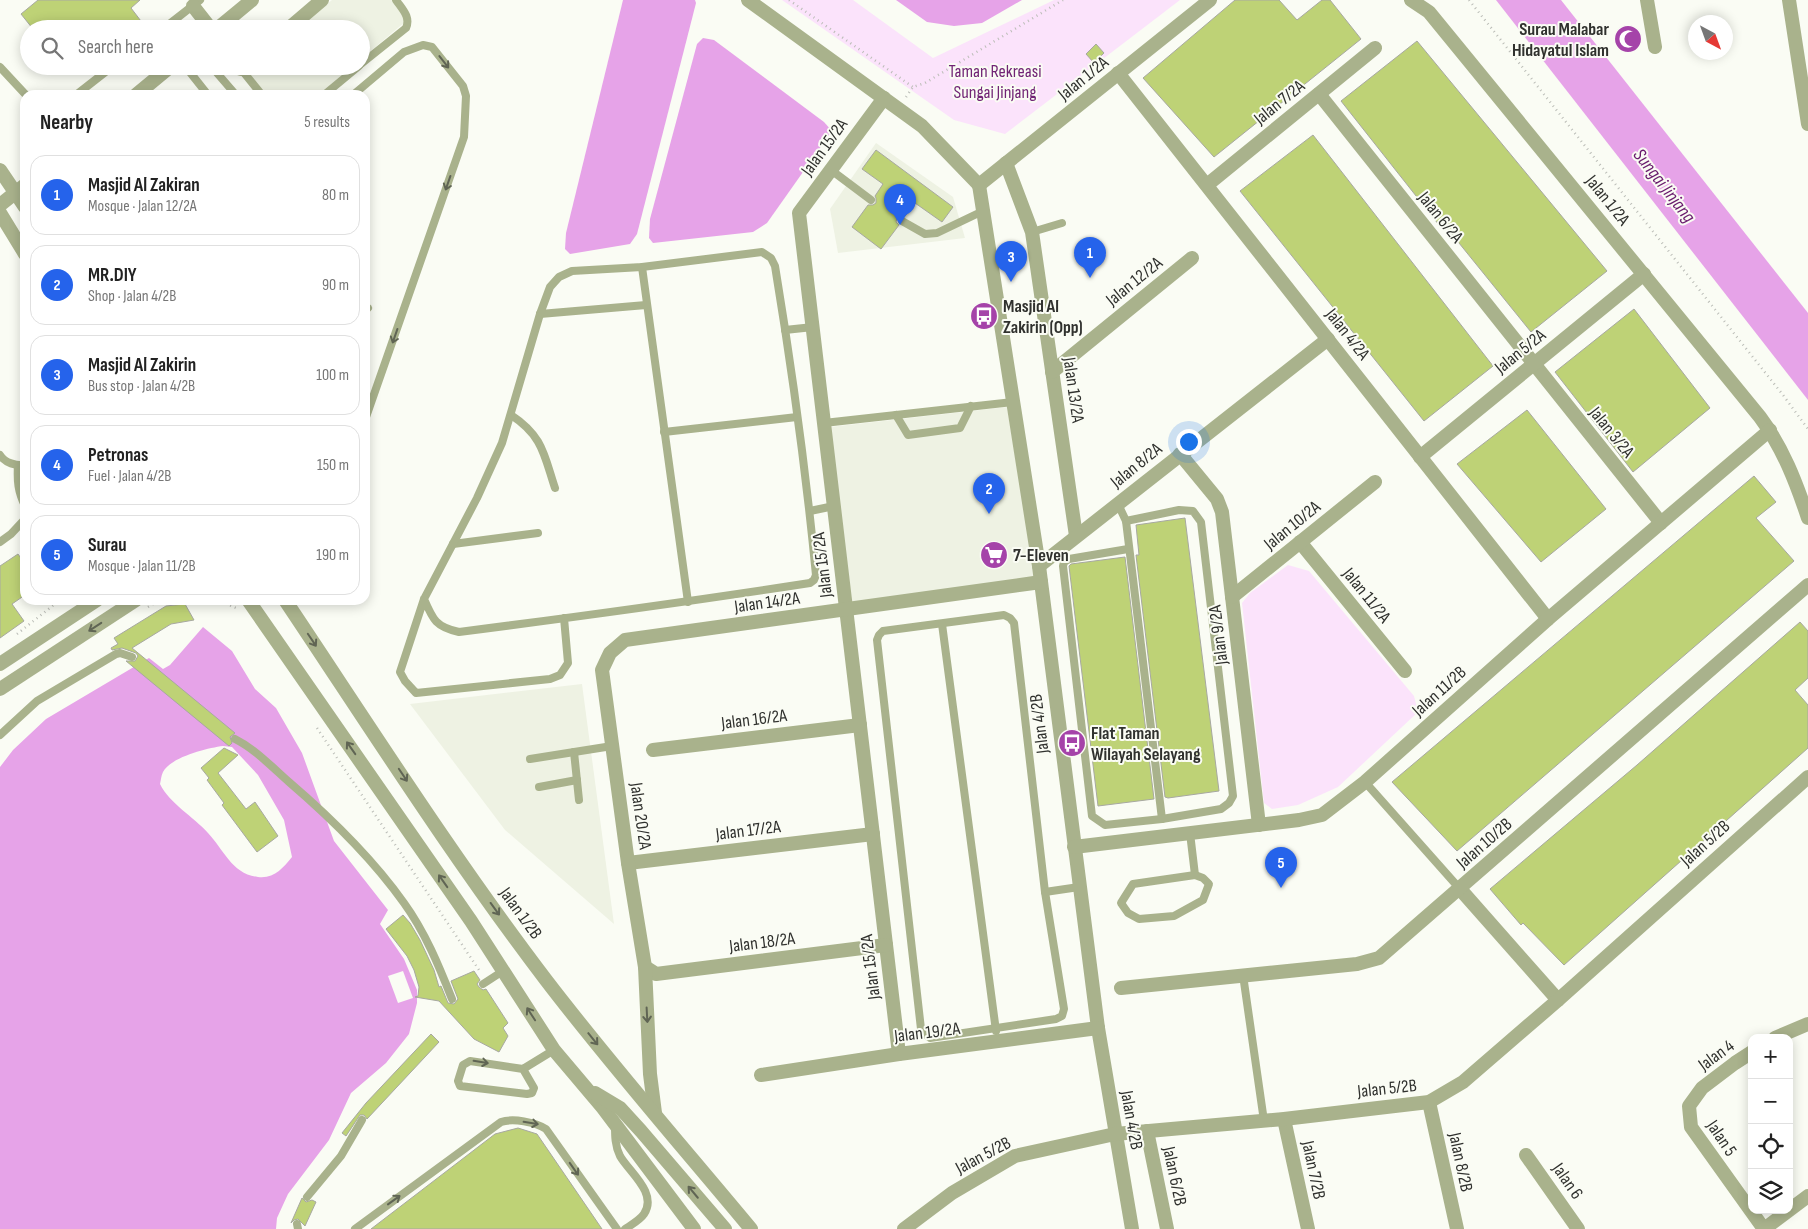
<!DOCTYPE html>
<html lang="en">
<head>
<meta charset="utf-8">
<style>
	body { margin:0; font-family:"Sofia Sans Condensed",sans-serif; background:#f6f6f6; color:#222 }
	.controls { position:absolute; right:15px; bottom:15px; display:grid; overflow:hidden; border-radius:10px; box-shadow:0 2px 12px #0003 }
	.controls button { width:45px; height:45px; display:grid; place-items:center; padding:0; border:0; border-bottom:1px solid #e0e0e0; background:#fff; color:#222; font:25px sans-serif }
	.compass { position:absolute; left:1688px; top:15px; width:45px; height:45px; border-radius:50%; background:#fff; box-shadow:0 2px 12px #0003; rotate:139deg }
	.you { position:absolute; left:1188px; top:441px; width:18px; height:18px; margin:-12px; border:4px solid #fff; border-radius:50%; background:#1a73e8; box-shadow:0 0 0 8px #1a73e833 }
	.badge { display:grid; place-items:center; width:32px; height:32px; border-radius:50%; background:#2563eb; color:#fff; font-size:16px; font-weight:700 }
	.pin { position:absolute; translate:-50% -41px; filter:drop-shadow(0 1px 2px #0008) }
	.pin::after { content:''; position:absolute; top:26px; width:18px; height:15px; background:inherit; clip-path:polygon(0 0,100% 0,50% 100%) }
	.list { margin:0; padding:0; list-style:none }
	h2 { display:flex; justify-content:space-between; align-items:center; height:65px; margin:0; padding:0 20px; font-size:21px }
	h2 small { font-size:16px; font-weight:400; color:#767676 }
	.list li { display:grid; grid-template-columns:32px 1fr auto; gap:15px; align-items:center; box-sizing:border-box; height:80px; margin:0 10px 10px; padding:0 10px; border:1px solid #e0e0e0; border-radius:15px }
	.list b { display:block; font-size:19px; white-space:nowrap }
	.list p { margin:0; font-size:16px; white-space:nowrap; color:#767676 }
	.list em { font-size:16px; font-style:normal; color:#767676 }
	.icon { flex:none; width:28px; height:28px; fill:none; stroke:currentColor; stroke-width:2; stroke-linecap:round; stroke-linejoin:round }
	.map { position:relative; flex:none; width:1808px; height:1229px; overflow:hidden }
	.search { position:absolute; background:#fff; box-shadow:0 2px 12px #0003; left:20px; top:20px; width:350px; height:55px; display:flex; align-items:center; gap:12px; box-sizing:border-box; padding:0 18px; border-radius:28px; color:#767676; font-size:19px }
	.panel { position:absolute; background:#fff; box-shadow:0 2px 12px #0003; left:20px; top:90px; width:350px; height:515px; border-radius:15px }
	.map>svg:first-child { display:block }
	.built { fill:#eef2e3 }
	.green { fill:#fbe3fb }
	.water { fill:#e6a3e8; fill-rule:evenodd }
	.pier { fill:#fafcf4 }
	.building { fill:#bed276; stroke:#a7a8a1 }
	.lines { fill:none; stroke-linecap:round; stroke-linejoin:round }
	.path { stroke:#bbbdb7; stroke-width:2.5; stroke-dasharray:1 4; stroke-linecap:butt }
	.service { stroke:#a9b28c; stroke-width:8 }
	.minor { stroke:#a9b28c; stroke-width:14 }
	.tertiary { stroke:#a9b28c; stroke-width:14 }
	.oneway { stroke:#606554 }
	.labels { text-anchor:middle; stroke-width:4; stroke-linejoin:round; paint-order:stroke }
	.poi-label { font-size:18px; font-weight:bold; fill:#30312e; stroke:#fafcf4; text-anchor:start }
	.park-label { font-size:18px; fill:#712475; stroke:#fafcf4 }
	.street-label { font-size:18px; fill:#30312e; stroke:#fafcf4 }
	.water-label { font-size:19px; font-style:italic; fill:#691b6d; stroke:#fafcf4 }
</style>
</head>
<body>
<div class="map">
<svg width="1808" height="1229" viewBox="0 0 1808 1229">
	<rect width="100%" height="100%" fill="#fafcf4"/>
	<!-- built -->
	<g class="built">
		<polygon points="332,0 391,0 404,17 405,22 361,59 361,29 297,29"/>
		<polygon points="253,66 353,66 318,95 267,95 247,71"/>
		<polygon points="876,143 953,197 965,238 838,253 830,209"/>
		<polygon points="1007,407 1035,578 852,602 830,427"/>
		<polygon points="582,684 614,924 505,830 410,704"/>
	</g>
	<!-- green -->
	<g class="green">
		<polygon points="782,0 853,0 933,58 1054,0 1180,0 1005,134 954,120"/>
		<polygon points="1288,565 1309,571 1414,696 1418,712 1338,787 1298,805 1272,809 1264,803 1242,603 1250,593"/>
	</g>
	<!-- water -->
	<g class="water">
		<polygon points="623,0 695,0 696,3 637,234 630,244 570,254 565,249 566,233"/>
		<polygon points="896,0 1022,0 982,23 954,26 927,22"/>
		<polygon points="1496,0 1561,0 1808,313 1808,400"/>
		<polygon points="703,38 714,40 824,122 832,131 767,223 753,232 653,243 649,238 650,219 697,44"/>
		<path d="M203 627 232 651 255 689 276 708 302 753 334 841 388 910 380 924 404 959 417 990V1003L409 1034 386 1063 351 1093 329 1140 288 1194 277 1218 276 1229H0V767L13 750 46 719 149 658 163 669 170 665ZM223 746 232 747 258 775 284 820 292 857C283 868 274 879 258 877 232 874 224 850 208 833 193 816 170 804 160 784 161 780 161 776 163 772 171 757 207 748 223 746Z"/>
	</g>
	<!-- pier -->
	<polygon class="pier" points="403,971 413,998 398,1003 388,976"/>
	<!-- building -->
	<g class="building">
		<polygon points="38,0 140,0 131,8 147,29 33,29 21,14"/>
		<polygon points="1235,0 1279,0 1297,20 1322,0 1330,0 1361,39 1214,157 1143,78"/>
		<polygon points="1417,41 1607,271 1531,332 1442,222 1439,225 1341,101"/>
		<polygon points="1096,44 1104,53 1094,63 1086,54"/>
		<polygon points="1313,135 1493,366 1424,421 1240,191"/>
		<polygon points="876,150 953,207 942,222 915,203 905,216 901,215 897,218 896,222 899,225 881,249 852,227 868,205 873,205 876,203 876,198 875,196 883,184 862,169"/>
		<polygon points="1634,309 1710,408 1633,472 1555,372"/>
		<polygon points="1527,410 1606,509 1541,562 1457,464"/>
		<polygon points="1754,476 1776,502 1756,518 1794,561 1457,851 1392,782"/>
		<polygon points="1185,518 1219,791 1168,798 1165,797 1136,555 1139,555 1136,525"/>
		<polygon points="18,554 25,564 25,595 12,604 24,621 0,638 0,566"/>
		<polygon points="1125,557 1154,799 1098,806 1069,566 1071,564"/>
		<polygon points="185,604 194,620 171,624 132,648 235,733 230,737 232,743 229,746 126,661 135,661 138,656 136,653 122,648 112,650 111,648 118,644 114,638 166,606"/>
		<polygon points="1800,622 1808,631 1808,678 1795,690 1808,705 1808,748 1564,965 1523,923 1521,925 1490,889 1637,765"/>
		<polygon points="224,748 238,755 218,773 246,809 255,802 278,836 257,852 222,805 224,803 207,780 209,778 201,768"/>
		<polygon points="403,915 410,923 420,940 434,970 439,987 441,986 448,1003 454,1004 458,999 451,981 474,971 480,980 477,984 479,987 483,990 486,989 508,1023 503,1028 508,1036 499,1052 474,1039 439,1001 415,997 418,996 419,987 414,970 407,956 386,929"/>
		<polygon points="431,1034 439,1042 367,1119 364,1115 360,1115 346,1136 342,1133 366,1103"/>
		<polygon points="518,1128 537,1134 602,1229 371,1229 495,1134"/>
		<polygon points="302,1198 306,1202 312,1200 316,1202 305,1226 298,1219 294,1220 291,1223"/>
	</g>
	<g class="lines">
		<!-- path -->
		<g class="path">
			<polyline points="789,0 913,87"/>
			<polyline points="1469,0 1783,395 1808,429"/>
			<polyline points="906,97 913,87 925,83 1063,0"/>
			<polyline points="211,600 225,603 236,608"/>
			<polyline points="148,607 160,600"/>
			<polyline points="17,634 60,600"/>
			<polyline points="317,728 481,973"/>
		</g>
		<!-- service -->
		<g class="service">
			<polyline points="163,29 200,0"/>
			<path d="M361 64 406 28C411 17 402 9 396 0"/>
			<polyline points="185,66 208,95"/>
			<polyline points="211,66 236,95"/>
			<polyline points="0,67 26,95"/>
			<polyline points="241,69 262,95"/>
			<polyline points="76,95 113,66"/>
			<polyline points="324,95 359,66"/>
			<polyline points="353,95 404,52 423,45 432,47 463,86 466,96 464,137 365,420"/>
			<polyline points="831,170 871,200"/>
			<polyline points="902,221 925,234 937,233 983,211"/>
			<polyline points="1032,232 1062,223"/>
			<polyline points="642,267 688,602"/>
			<polyline points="365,311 368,308"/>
			<polyline points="540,314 646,305"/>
			<polyline points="785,330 813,327"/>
			<path d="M511 415C543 436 544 455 555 488"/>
			<polyline points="896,415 908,435 960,428 971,406"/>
			<polyline points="824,423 1013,402"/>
			<polyline points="664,432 797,417"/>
			<path d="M0 455C5 463 16 466 25 465"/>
			<path d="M18 465C17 481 18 492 25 506"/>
			<polyline points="1118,504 1126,521 1162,819"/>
			<polyline points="810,511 834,506"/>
			<polyline points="1126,521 1179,510 1193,511 1201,522 1233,796 1229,803 1221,809 1162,819 1105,825 1092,816 1063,566 1064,562 1069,559 1128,549"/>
			<polyline points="0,542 11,534 25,519"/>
			<polyline points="453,544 538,533"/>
			<path d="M424 599C433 620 436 627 459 632 576 617 693 601 810 583L814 580 816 575C806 472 792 369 775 266L771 258 762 252 642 267 572 271 559 277 550 287 540 314 502 443 477 498 424 599 400 672 405 681 416 693 550 679 560 675 568 663 564 618"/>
			<polygon points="1004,615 1010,618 1014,623 1045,892 1064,1009 1062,1016 1056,1019 930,1038 925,1034 921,1029 877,640 879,635 883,631"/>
			<polyline points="942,624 996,1031"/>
			<polyline points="0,735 37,701 116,654 120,653 132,657"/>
			<path d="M235 739C255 749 272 767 289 782 331 818 372 858 404 903 425 932 439 966 452 999"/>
			<polyline points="574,752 579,800"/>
			<polyline points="530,759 612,746"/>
			<polyline points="1365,782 1460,889"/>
			<polyline points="539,787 577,780"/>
			<polyline points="1190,833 1195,875"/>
			<polygon points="1195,875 1203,878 1209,884 1203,900 1174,916 1139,919 1128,913 1121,903 1133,884"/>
			<polyline points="1045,892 1079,887"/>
			<polyline points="1243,975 1264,1121"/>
			<polyline points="483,984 503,971"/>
			<polyline points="523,1069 534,1088 532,1093 527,1094 460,1086 458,1081 463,1065 470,1061 523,1069 554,1050"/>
			<path d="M615 1125C615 1136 615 1146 620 1156 629 1172 658 1193 644 1214 640 1220 631 1225 625 1229"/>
			<polyline points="307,1197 341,1156 362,1120"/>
			<polyline points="297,1224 298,1229"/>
			<path d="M355 1229 501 1122C513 1118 535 1122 546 1129L617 1229"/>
		</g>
		<!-- minor -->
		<g class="minor">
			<polyline points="748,0 922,126 979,185"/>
			<path d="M1411 0 1429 12 1760 417C1783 448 1796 482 1808 518"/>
			<polyline points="1647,0 1655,47"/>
			<polyline points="1789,0 1808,124"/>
			<polyline points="193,6 211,29"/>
			<polyline points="217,29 252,0"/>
			<polyline points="288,29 322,0"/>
			<polyline points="239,66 241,69 244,66"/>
			<polyline points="1118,73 1548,619"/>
			<polyline points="1319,94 1661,523"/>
			<polyline points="136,95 171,66"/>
			<polyline points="884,98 799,213 899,1054"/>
			<polyline points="1006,163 1032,232 1076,536"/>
			<polyline points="0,170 25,207"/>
			<polyline points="979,185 1039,566 1098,1028 1132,1229"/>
			<polyline points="979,185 1210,0"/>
			<polyline points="1207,185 1375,48"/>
			<polyline points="0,205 25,185"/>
			<polyline points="0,213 25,254"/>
			<polyline points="1052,372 1192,258"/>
			<polyline points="1180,454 1217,499 1222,512 1259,825"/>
			<polyline points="1420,457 1644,274"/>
			<polyline points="1300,542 1405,671"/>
			<polyline points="1039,566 1328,339"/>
			<polyline points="1232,597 1375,482"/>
			<polyline points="653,750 860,725"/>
			<polyline points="1074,847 1299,820 1322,815 1365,782 1548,619 1770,430"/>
			<polyline points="628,863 873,834"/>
			<polyline points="1460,889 1558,1000"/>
			<polyline points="645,967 656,974 886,945"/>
			<polyline points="1121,988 1357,964 1379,958 1808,585"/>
			<polyline points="1775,1038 1808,1024"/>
			<polyline points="1752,1052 1735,1063 1702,1088 1689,1106 1691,1127 1764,1229"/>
			<polyline points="761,1075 899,1054 1098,1028"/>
			<polyline points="1429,1102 1457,1229"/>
			<polyline points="655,1113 650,1074 645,967 628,863 602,670 610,653 625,640 1041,582"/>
			<polyline points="1284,1119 1308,1229"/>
			<polyline points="1147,1131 1167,1229"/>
			<polyline points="1526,1155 1578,1229"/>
			<polyline points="904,1229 952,1193 1015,1156 1115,1134 1284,1119 1429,1102 1463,1082 1558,1000 1808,777"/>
			<polyline points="1764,1229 1808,1196"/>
		</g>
		<!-- tertiary -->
		<g class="tertiary">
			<polyline points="248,600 471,921 554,1050 603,1108 694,1229"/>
			<path d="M285 600C370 727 453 858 546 980 611 1065 682 1146 751 1229"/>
			<polyline points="0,664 97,600"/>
			<polyline points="0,689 136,600"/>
			<polyline points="595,1093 620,1108 641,1131 725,1229"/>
		</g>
	</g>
	<!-- one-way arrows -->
	<defs><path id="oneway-shaft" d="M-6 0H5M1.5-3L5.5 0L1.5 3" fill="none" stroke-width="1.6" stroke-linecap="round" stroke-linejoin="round" transform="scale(1.25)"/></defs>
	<g class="oneway">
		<use href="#oneway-shaft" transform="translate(444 62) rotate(52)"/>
		<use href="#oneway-shaft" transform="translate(448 183) rotate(109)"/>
		<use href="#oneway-shaft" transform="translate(395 336) rotate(109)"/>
		<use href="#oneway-shaft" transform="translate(95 627) rotate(147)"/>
		<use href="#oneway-shaft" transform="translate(312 640) rotate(56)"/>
		<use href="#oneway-shaft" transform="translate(351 748) rotate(-125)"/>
		<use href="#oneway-shaft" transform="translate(403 775) rotate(56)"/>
		<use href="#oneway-shaft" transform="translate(443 881) rotate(-125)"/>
		<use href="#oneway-shaft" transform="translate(495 909) rotate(54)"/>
		<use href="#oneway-shaft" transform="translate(531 1014) rotate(-123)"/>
		<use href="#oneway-shaft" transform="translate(647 1015) rotate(87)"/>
		<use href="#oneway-shaft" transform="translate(593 1039) rotate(51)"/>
		<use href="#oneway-shaft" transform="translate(481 1062) rotate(9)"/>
		<use href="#oneway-shaft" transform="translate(531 1123) rotate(9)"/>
		<use href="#oneway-shaft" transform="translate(574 1169) rotate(55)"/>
		<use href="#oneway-shaft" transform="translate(693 1192) rotate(-130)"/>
		<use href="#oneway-shaft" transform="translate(394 1200) rotate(-36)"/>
	</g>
	<!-- icons -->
	<defs>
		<g id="mosque-disc" transform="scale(1.4375)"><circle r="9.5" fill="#a543a9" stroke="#fafcf4"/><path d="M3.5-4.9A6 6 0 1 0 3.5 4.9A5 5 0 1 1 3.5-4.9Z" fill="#fff"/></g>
		<g id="bus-disc" transform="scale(1.4375)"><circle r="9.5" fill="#a543a9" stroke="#fafcf4"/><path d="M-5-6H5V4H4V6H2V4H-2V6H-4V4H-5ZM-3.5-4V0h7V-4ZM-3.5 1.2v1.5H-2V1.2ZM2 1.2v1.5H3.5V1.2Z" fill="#fff"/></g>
		<g id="supermarket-disc" transform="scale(1.4375)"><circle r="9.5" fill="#a543a9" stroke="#fafcf4"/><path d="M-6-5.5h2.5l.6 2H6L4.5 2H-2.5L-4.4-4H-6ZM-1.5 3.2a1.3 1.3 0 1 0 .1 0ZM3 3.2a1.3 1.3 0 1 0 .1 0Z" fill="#fff"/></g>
	</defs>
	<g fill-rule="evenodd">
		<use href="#mosque-disc" x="1628" y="39"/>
		<use href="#bus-disc" x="984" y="316"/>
		<use href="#supermarket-disc" x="994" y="555"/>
		<use href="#bus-disc" x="1072" y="743"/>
	</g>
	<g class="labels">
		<!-- poi labels -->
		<g class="poi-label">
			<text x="1609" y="35" text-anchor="end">Surau Malabar<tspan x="1609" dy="21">Hidayatul Islam</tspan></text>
			<text x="1003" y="312">Masjid Al<tspan x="1003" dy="21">Zakirin (Opp)</tspan></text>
			<text x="1013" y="561">7-Eleven</text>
			<text x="1091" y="739">Flat Taman<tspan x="1091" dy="21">Wilayah Selayang</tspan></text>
		</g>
		<!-- park labels -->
		<g class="park-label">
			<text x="995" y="77">Taman Rekreasi<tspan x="995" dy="21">Sungai Jinjang</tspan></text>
		</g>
		<!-- street labels -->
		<g class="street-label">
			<text transform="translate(1083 78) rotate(-39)" y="6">Jalan 1/2A</text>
			<text transform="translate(1279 102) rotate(-39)" y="6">Jalan 7/2A</text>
			<text transform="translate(824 147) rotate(-54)" y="6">Jalan 15/2A</text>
			<text transform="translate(1608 200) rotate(51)" y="6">Jalan 1/2A</text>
			<text transform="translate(1441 217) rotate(51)" y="6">Jalan 6/2A</text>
			<text transform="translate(1134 281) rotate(-39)" y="6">Jalan 12/2A</text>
			<text transform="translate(1348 334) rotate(52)" y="6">Jalan 4/2A</text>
			<text transform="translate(1520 351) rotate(-39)" y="6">Jalan 5/2A</text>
			<text transform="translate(1074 390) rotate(82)" y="6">Jalan 13/2A</text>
			<text transform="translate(1612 432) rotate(51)" y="6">Jalan 3/2A</text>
			<text transform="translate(1136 465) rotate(-39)" y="6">Jalan 8/2A</text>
			<text transform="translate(1292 525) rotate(-39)" y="6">Jalan 10/2A</text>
			<text transform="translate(822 565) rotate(-97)" y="6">Jalan 15/2A</text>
			<text transform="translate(1367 595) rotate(51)" y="6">Jalan 11/2A</text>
			<text transform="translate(767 602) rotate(-8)" y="6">Jalan 14/2A</text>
			<text transform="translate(1218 635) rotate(-97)" y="6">Jalan 9/2A</text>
			<text transform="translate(1439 691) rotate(-42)" y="6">Jalan 11/2B</text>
			<text transform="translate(754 719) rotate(-7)" y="6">Jalan 16/2A</text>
			<text transform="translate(1039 724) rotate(-97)" y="6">Jalan 4/2B</text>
			<text transform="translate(641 816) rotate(82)" y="6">Jalan 20/2A</text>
			<text transform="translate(748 830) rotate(-7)" y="6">Jalan 17/2A</text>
			<text transform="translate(1484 843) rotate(-41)" y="6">Jalan 10/2B</text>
			<text transform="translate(1705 843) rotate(-42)" y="6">Jalan 5/2B</text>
			<text transform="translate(521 913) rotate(54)" y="6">Jalan 1/2B</text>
			<text transform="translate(762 942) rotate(-7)" y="6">Jalan 18/2A</text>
			<text transform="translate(870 967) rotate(-97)" y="6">Jalan 15/2A</text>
			<text transform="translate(927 1032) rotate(-7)" y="6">Jalan 19/2A</text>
			<text transform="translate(1716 1055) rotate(-36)" y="6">Jalan 4</text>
			<text transform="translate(1387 1088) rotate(-6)" y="6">Jalan 5/2B</text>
			<text transform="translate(1132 1120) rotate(80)" y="6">Jalan 4/2B</text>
			<text transform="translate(1722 1138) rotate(56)" y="6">Jalan 5</text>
			<text transform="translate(983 1155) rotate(-28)" y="6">Jalan 5/2B</text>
			<text transform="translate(1461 1162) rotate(78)" y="6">Jalan 8/2B</text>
			<text transform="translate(1314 1170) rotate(78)" y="6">Jalan 7/2B</text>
			<text transform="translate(1175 1176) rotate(78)" y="6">Jalan 6/2B</text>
			<text transform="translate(1568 1181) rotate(55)" y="6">Jalan 6</text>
		</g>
		<!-- water labels -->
		<g class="water-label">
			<text transform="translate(1665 185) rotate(52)" y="7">Sungai Jinjang</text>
		</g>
	</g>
</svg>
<div class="controls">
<button>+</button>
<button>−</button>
<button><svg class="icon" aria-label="locate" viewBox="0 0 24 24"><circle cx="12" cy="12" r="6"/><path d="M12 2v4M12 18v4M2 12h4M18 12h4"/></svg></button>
<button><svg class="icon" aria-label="layers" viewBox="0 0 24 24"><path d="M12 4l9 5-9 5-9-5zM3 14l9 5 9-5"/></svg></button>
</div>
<svg class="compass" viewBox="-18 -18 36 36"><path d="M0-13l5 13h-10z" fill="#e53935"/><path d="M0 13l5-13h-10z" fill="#767676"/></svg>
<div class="you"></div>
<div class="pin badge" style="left:1090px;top:278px">1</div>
<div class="pin badge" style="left:989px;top:514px">2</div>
<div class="pin badge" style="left:1011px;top:282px">3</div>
<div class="pin badge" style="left:900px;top:225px">4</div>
<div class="pin badge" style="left:1281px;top:888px">5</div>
<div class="search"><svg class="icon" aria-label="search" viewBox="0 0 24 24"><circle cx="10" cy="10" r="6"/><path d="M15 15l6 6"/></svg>Search here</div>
<section class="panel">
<h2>Nearby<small>5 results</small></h2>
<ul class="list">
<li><span class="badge">1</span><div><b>Masjid Al Zakiran</b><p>Mosque · Jalan 12/2A</p></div><em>80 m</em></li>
<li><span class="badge">2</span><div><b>MR.DIY</b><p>Shop · Jalan 4/2B</p></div><em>90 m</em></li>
<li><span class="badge">3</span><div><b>Masjid Al Zakirin</b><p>Bus stop · Jalan 4/2B</p></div><em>100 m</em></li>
<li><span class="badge">4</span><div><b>Petronas</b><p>Fuel · Jalan 4/2B</p></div><em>150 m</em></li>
<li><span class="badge">5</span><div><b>Surau</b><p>Mosque · Jalan 11/2B</p></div><em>190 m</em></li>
</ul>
</section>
</div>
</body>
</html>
